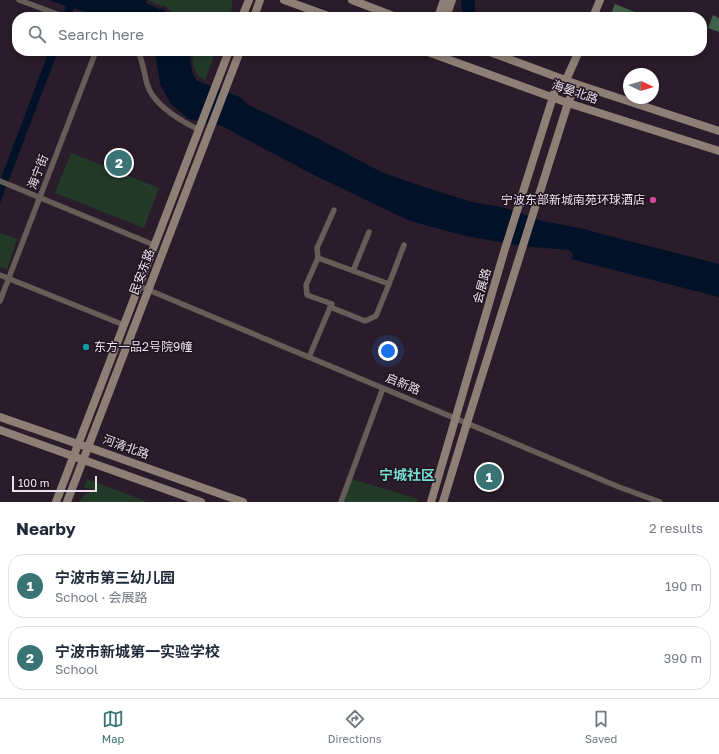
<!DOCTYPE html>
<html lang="en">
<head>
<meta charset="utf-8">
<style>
	body { margin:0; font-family:"Golos Text","Noto Sans SC",sans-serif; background:#f6f6f7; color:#1f2937 }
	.compass { position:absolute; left:623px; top:68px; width:36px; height:36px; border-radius:50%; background:#fff; box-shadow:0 2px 6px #0003; rotate:94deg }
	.scale { position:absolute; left:12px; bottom:10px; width:85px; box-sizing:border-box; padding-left:4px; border:2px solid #ece2ec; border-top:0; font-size:11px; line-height:14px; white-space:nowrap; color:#ece2ec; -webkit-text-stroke:3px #201320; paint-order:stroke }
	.you { position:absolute; left:388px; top:351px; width:14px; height:14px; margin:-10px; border:3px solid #fff; border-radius:50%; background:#1a73e8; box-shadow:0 0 0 6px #1a73e833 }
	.badge { display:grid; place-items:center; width:26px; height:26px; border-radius:50%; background:#397374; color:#fff; font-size:13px; font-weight:700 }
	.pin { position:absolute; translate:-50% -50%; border:2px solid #fff; box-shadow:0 1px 4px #0006 }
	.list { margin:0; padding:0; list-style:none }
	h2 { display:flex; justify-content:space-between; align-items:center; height:52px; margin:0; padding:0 16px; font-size:17px }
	h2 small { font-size:13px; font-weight:400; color:#747a83 }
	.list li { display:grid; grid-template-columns:26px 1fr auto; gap:12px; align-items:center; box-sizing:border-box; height:64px; margin:0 8px 8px; padding:0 8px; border:1px solid #e0e1e3; border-radius:16px }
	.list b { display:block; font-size:15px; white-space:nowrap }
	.list p { margin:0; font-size:13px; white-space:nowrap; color:#747a83 }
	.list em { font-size:13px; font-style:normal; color:#747a83 }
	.icon { flex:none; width:22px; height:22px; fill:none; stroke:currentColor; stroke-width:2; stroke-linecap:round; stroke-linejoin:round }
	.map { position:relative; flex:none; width:719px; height:502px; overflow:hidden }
	.search { position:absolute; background:#fff; box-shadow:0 2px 6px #0003; left:12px; right:12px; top:12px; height:44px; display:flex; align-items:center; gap:10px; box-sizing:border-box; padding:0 14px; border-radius:16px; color:#747a83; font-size:15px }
	.sheet { height:196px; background:#fff }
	nav { display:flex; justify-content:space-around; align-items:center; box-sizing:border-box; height:56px; border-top:1px solid #e0e1e3; background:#fff; font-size:11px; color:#747a83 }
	nav a { display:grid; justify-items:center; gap:2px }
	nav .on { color:#397374 }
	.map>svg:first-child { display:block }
	.green { fill:#233a29 }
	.forest { fill:#42614a }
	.water { fill:#011127 }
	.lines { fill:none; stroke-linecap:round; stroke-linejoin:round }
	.street { stroke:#675d58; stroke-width:5.5 }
	.secondary { stroke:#8e7f76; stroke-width:8 }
	.hotel-dot { fill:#d1479c; stroke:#201320; stroke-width:1.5 }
	.culture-dot { fill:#0f9aa8; stroke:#201320; stroke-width:1.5 }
	.labels { text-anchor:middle; stroke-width:3; stroke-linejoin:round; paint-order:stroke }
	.street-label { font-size:12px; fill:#ece2ec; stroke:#201320 }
	.poi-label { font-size:12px; fill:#ece2ec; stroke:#201320; text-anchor:end }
	.quarter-label { font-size:14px; font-weight:bold; fill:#76dfd0; stroke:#201320 }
</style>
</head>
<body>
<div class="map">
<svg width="719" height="502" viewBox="0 0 719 502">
	<rect width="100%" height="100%" fill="#2a1c2a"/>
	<!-- green -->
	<g class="green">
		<polygon points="148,0 232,0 232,8 228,17 177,17 164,5 163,7"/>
		<path d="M192 51H216L205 80C192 73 194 65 192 51Z"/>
		<polygon points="71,153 159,188 144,228 55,193"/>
		<polygon points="0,233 17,239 7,269 0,267"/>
		<path d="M87 479 148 502H79C82 496 87 493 93 490L84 487Z"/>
		<polygon points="352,479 418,499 417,502 344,502"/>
	</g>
	<!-- forest -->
	<g class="forest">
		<polygon points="615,4 647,17 610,16"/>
		<polygon points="713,15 719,18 719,32 708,28"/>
	</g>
	<!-- water -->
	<g class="water">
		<polygon points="49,0 147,0 146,3 161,10 162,8 171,17 99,17 74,8 70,17 62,17 66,6"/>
		<path d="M461 0H475C474 9 474 10 480 17H465L462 9Z"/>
		<polygon points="49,51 58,51 0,203 0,181"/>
		<polygon points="155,51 189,51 192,72 196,80 203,83 242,98 247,104 319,139 381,172 427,188 472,202 502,207 542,221 580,228 621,239 719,264 719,297 571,259 573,254 569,250 522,246 466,236 410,221 310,173 220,125 189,119 171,104 160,84"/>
	</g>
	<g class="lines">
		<!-- street -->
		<g class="street">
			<polyline points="19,0 65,17"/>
			<path d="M138 51C143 62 144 73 147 84 153 105 181 121 199 130"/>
			<polyline points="0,181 154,245"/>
			<polyline points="318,258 317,248 334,210"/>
			<polyline points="353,271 369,232"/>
			<polyline points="0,275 124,325"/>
			<polyline points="389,284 404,245"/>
			<polyline points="139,286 619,487 660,502"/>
			<polyline points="0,301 96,51"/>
			<polyline points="309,357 329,310 332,304 307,295 306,285 318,258 389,284 376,316 365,321 330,307"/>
			<polyline points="341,502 383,388"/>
		</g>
		<!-- secondary -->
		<g class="secondary">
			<polyline points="284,0 331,17"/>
			<polyline points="352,0 396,17"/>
			<polyline points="242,17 249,0"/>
			<polyline points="254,17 260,0"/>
			<polyline points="438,17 444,0"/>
			<polyline points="446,17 452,0"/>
			<polyline points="593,17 600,0"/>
			<polyline points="425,51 568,103 719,151"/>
			<polyline points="487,51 576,84 719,131"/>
			<polyline points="566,80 579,51"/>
			<polyline points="0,417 78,444 88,447 243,502"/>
			<polyline points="0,430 201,502"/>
			<polyline points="56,502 229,51"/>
			<polyline points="67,502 240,51"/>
			<polyline points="431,502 504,252 559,78"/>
			<polyline points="443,502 467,423 568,103 576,84"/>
		</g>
	</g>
	<!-- markers -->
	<circle class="hotel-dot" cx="653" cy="200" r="4"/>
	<circle class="culture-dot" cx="86" cy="347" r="4"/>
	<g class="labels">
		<!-- street labels -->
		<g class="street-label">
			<text transform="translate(575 92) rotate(19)" y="4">海晏北路</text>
			<text transform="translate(38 172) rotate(-69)" y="4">海宁街</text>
			<text transform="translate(142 272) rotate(-69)" y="4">民安东路</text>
			<text transform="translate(482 286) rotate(-74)" y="4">会展路</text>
			<text transform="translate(403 384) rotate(23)" y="4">启新路</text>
			<text transform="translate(126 447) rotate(20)" y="4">河清北路</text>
		</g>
		<!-- poi labels -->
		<g class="poi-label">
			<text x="645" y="204">宁波东部新城南苑环球酒店</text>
			<text x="94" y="351" text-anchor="start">东方一品2号院9幢</text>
		</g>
		<!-- quarter labels -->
		<g class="quarter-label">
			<text x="407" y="480">宁城社区</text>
		</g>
	</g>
</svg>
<svg class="compass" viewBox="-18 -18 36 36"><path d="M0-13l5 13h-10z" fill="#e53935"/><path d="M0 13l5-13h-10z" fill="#747a83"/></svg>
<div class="scale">100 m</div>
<div class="you"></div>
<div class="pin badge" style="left:489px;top:477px">1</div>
<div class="pin badge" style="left:119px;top:163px">2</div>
<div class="search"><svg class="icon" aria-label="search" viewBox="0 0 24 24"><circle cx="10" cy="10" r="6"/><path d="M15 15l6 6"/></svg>Search here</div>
</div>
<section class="sheet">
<h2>Nearby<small>2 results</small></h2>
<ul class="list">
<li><span class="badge">1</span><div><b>宁波市第三幼儿园</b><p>School · 会展路</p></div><em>190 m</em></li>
<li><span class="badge">2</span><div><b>宁波市新城第一实验学校</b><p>School</p></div><em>390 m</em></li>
</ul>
</section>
<nav>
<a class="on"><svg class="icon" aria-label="map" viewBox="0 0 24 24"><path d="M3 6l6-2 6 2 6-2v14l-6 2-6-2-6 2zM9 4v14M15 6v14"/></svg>Map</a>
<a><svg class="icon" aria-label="directions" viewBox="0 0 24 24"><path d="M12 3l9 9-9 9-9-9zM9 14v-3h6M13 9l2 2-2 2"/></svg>Directions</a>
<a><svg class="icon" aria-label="saved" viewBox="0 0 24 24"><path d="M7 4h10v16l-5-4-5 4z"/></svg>Saved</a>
</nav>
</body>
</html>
